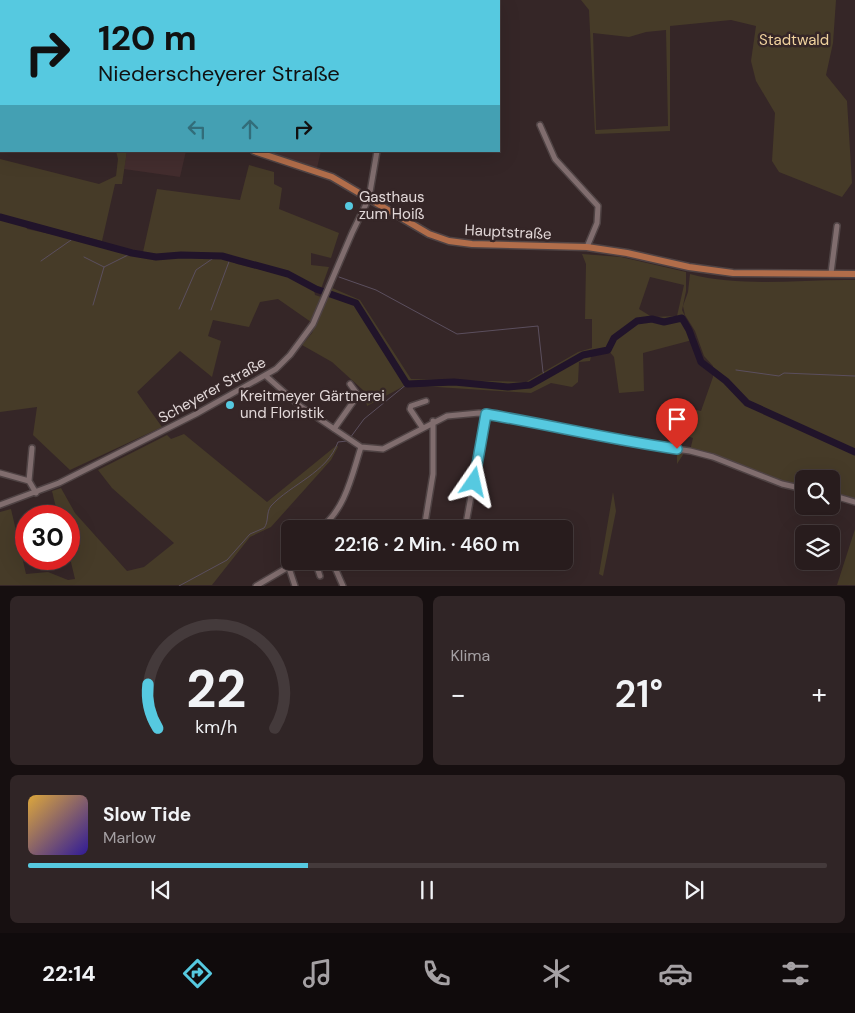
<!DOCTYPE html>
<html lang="de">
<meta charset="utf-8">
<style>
body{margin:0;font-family:"DM Sans",sans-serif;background:#302526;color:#f1f3f6;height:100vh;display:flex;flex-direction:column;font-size:19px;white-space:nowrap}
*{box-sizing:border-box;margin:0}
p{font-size:16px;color:#a5a1a4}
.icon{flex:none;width:28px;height:28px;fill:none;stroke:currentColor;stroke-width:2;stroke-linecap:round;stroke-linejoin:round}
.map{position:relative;height:586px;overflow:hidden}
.sheet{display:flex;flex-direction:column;gap:10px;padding:10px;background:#160f10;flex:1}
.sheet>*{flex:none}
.guide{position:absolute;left:0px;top:0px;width:500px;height:152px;box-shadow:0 5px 20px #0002,0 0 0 1px #443a3b;background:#56c9e0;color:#111;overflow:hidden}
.buttons{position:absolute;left:795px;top:470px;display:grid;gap:10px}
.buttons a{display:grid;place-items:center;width:45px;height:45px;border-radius:8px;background:#281c1d;box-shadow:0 5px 20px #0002,0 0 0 1px #443a3b;font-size:25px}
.speed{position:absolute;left:15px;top:505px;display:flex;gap:10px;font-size:25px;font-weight:700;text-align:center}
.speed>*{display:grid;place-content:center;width:65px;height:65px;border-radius:50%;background:#281c1d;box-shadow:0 5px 20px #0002,0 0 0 1px #443a3b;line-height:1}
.speed .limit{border:8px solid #d22;background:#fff;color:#111}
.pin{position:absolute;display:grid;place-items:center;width:42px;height:42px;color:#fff;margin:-51px -21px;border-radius:50% 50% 50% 0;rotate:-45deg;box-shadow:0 0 5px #0007}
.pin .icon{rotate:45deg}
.me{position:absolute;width:55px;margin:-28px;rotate:11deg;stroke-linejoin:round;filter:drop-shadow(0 0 4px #0008)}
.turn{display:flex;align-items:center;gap:18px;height:105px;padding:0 15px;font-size:22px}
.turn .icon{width:65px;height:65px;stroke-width:2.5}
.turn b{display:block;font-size:35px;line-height:42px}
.lanes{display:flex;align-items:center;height:48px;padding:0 15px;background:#0003;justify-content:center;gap:25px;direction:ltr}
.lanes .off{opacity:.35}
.big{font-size:38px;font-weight:600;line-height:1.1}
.sheet .card{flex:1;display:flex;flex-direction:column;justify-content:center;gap:8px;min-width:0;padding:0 18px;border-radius:8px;background:#302526}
.sheet .dial{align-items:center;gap:0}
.dial svg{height:130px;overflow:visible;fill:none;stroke:#443a3b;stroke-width:7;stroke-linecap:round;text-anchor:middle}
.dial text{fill:#f1f3f6;stroke:none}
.song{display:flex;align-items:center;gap:15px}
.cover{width:60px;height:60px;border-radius:8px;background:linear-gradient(135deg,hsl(40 70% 55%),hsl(250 70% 35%))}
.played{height:5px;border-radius:2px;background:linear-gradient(90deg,#56c9e0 35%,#443a3b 35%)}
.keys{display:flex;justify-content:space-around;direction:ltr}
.heat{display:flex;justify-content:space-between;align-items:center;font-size:28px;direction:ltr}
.sheet .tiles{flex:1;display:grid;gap:10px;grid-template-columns:1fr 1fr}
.card:last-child{grid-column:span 2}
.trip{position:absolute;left:281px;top:520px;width:292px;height:50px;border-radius:8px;background:#281c1d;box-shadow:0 5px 20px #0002,0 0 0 1px #443a3b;font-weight:600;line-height:50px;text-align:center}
.tabs{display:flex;height:80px;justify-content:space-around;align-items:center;background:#100b0c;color:#a5a1a4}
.tabs .icon{width:35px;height:35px}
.tabs .active{color:#56c9e0}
.tabs b{font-size:22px;color:#f1f3f6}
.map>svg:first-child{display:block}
.built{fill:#432d2e}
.green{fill:#463b28;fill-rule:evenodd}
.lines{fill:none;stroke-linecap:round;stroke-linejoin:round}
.stream{stroke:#5b4f5e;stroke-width:1}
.river{stroke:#21142a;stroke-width:7}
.minor-casing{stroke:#4f4344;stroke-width:8}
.major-casing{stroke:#4f4344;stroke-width:9}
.minor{stroke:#806d6e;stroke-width:5}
.major{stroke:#b16d4a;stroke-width:6}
.route-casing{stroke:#388392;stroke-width:12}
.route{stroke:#56c9e0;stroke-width:9}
.poi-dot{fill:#56c9e0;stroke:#352627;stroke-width:2}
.labels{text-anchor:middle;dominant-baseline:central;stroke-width:5;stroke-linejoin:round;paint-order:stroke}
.park-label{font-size:15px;fill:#f1d39f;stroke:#352627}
.poi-label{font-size:15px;fill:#e2d8d8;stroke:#352627;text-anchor:start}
.street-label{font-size:15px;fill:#e2d8d8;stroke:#352627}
</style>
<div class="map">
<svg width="855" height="586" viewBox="0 0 855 586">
<rect width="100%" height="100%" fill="#352627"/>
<path class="built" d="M127 151H186L180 177 124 169Z
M265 151H321L317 168Z"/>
<path class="green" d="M581 0H836L833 43 826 75 847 101 852 183 842 197 779 172 772 161 775 113 756 81 751 61 756 26 731 20 670 26V131L595 134 589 10ZM666 30 668 126 596 130 593 33 629 37 646 32Z
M116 151H127L122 184H115L102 241 25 221 27 229 156 257 181 255 222 256 237 264 287 276 314 290 315 295 321 297 311 322 278 299 260 302 249 327 213 320 208 336 221 341 212 377 180 351 137 392 162 427 70 470 33 435 37 407 0 412V159L99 184 116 176 118 159Z
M249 165 274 172V184L282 188 279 209 339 233 331 258 311 253V265L329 267 321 289C288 274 253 257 216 255 191 253 166 257 143 252L157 189 240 200Z
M582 254 621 257 686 272V291L682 310 696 339 643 353 644 391 619 393 614 357 608 350 592 352 590 361 579 362 578 382 572 387 551 383 531 393 406 385 367 406 364 391 332 362 302 345 312 333 330 287 360 300 411 379 526 382 578 352 592 348V319H585L586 264ZM650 277 684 285 677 316 652 317 639 309Z
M690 274C743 288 801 279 855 280V504L831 495V479H804V489C763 479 726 461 686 450L677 464V449L690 451 693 438 665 428 659 420 666 404 701 411 713 377V366L704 356 695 331 685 315 683 306 688 292Z
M184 434 267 502 337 445 338 447 331 460 271 527 250 537 212 585H0V512L11 509 26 574 48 572 68 580 75 579 69 554V516H58L52 491 61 488 75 513 127 571 144 567 174 543 112 488 98 470 167 435 171 439Z
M613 492 616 511 603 576 599 574Z
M855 529V585H837Z"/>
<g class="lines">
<path class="stream" d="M84 257 104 267
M41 261 74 238
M339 277 376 290 457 334 538 326 543 372 546 377
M93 305 104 267 132 253
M179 309 196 270 215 257
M211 310 230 259
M736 370 779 376 784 373 855 376
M350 438 364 419 407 384
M179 586 227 560 250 534 264 528C269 522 266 512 271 506 291 484 327 473 338 442L347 441"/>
<path class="river" d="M0 217 132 253 156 257 181 255 222 256 288 274 316 289 356 303 407 384 454 382 508 387 530 385 583 355 608 350 614 338 637 321 652 319 664 322 682 318 689 330 701 362 726 381 747 403 855 452"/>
<g class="minor-casing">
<path id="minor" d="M474 1 475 0
M540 125 555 159 598 206 597 223 587 247
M831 273 837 226
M266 376 300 406 361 447 383 449 447 416 479 413 548 425 623 442 690 451 713 457 782 484 804 489
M422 427 410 409 411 406 426 401
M334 429 358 395 350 384
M32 448 29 481 36 493
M0 473 29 481
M831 495 855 502
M0 505 59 483 196 414 276 369 290 355 313 324 352 233 369 198 377 151
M319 529C345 511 352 475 361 447
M424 529 433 474V421
M465 529 486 414
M315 561 320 576
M332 561 343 586
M437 561 455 566 456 561
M256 586 290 566
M295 586 289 568 296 561"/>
</g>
<g class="major-casing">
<path id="major" d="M0 100 1 101
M254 151 332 177 429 234 449 241 472 244 587 247 627 253 689 267 733 273 855 274"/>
</g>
<use href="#minor" class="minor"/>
<use href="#major" class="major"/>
</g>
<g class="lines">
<g class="route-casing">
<path id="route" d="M474 482 486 414C550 425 613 440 677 449"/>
</g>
<use href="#route" class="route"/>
</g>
<g class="poi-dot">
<circle cx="349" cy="206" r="5"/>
<circle cx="230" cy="405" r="5"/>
</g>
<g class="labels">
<g class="park-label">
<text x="794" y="40">Stadtwald</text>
</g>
<g class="poi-label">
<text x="359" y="197">Gasthaus<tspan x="359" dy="17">zum Hoiß</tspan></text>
<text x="240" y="396">Kreitmeyer Gärtnerei<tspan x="240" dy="17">und Floristik</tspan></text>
</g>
<g class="street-label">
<text transform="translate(508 232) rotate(3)">Hauptstraße</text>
<text transform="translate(212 390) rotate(-29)">Scheyerer Straße</text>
</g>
</g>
</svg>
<div class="buttons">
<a><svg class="icon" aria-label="search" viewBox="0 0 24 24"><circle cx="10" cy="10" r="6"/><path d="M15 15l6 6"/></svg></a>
<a><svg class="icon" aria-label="layers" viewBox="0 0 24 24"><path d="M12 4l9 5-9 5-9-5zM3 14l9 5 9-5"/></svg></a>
</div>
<div class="speed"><div class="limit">30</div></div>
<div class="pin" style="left:677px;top:449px;background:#d93025"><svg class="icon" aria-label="arrive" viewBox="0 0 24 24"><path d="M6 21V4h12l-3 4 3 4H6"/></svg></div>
<svg class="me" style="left:474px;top:482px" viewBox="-20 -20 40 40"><path d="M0-17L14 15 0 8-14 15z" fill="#56c9e0" stroke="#fff" stroke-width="4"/></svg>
<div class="trip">22:16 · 2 Min. · 460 m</div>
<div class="guide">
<div class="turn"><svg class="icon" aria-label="right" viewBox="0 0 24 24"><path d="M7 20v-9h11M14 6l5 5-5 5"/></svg><div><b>120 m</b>Niederscheyerer Straße</div></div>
<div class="lanes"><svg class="icon off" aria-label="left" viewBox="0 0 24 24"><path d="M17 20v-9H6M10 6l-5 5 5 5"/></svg><svg class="icon off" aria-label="ahead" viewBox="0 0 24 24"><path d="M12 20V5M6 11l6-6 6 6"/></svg><svg class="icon" aria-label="right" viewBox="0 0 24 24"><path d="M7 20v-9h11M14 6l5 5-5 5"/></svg></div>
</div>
</div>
<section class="sheet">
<div class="tiles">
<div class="card dial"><svg viewBox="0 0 100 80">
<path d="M14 69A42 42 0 1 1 86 69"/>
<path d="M14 69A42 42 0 0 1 8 42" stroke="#56c9e0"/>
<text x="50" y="56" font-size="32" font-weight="700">22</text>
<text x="50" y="72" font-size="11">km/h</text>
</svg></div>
<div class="card"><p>Klima</p>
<div class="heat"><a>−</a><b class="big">21°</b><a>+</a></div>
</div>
<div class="card">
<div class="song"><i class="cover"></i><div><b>Slow Tide</b><p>Marlow</p></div></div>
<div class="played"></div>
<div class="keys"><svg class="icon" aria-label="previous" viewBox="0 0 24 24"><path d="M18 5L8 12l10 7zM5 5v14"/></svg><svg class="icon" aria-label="pause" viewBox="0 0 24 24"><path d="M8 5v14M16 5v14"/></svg><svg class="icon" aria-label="next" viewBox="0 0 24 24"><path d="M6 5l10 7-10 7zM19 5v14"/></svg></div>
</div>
</div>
</section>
<nav class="tabs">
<b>22:14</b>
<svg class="icon active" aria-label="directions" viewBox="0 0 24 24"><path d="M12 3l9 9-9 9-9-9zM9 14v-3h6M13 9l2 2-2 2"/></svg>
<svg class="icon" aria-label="music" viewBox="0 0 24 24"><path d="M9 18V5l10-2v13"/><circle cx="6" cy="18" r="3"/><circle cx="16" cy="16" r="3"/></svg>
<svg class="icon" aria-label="phone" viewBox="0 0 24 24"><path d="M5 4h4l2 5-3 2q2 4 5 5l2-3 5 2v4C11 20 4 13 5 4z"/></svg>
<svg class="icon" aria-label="climate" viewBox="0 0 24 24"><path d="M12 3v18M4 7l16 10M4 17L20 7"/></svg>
<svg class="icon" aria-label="car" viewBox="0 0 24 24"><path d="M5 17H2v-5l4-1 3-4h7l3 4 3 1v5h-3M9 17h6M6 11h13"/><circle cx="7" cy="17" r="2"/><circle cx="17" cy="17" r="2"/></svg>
<svg class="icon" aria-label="filters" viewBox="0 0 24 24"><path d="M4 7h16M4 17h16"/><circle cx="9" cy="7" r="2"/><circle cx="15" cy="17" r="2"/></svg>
</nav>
